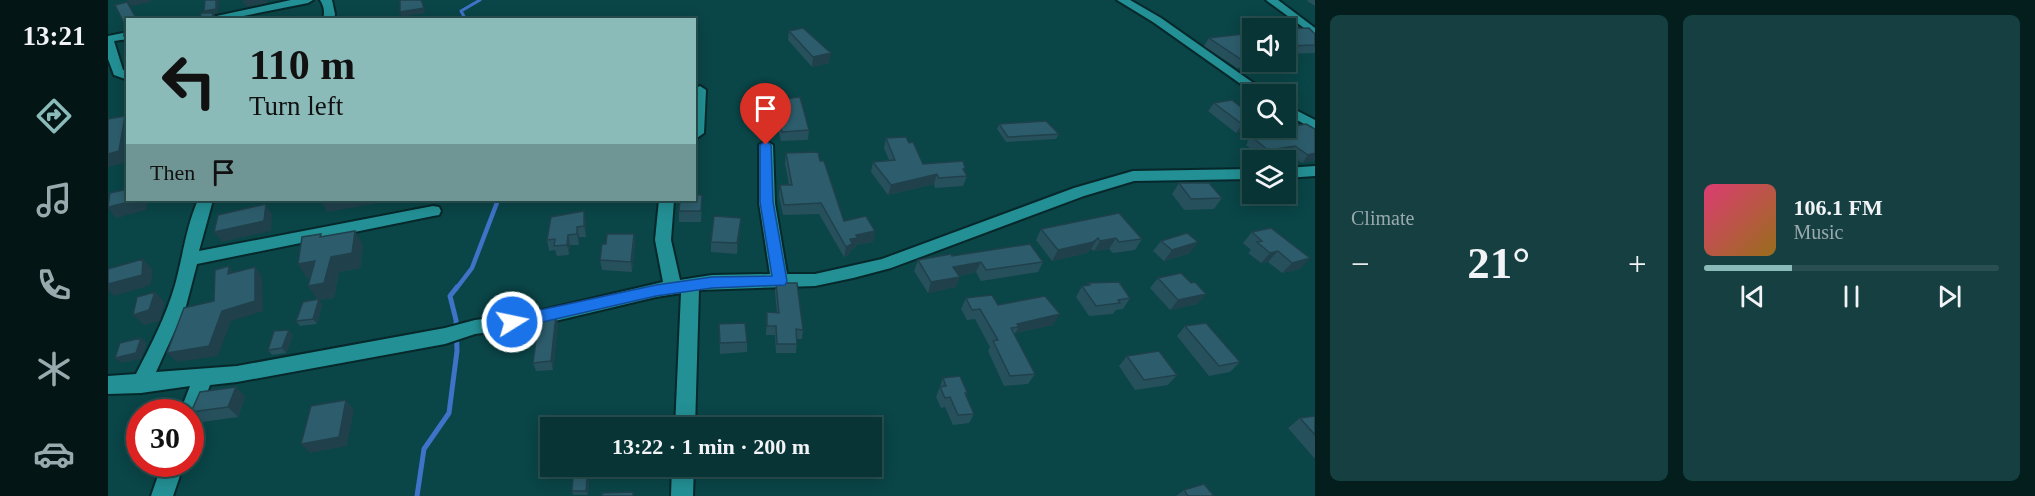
<!DOCTYPE html>
<meta charset="utf-8">
<style>
body{margin:0;font-family:Georgia,serif;background:#163f41;color:#f1f3f6;height:100vh;display:flex;flex-direction:column;font-size:22px;white-space:nowrap}
*{box-sizing:border-box;margin:0}
p{font-size:20px;color:#98aaad}
.icon{flex:none;width:33px;height:33px;fill:none;stroke:currentColor;stroke-width:2;stroke-linecap:round;stroke-linejoin:round}
.map{position:relative;flex:1;overflow:hidden}
.sheet{display:flex;flex-direction:column;gap:15px;padding:15px;background:#041d1d;width:720px}
.sheet>*{flex:none}
.banner{position:absolute;left:18px;top:18px;width:570px;height:183px;border-radius:0px;box-shadow:0 3px 15px #0003,0 0 0 2px #294f50;background:#8bbbb9;color:#111;overflow:hidden}
.fabs{position:absolute;left:1134px;top:18px;display:grid;gap:12px}
.fabs a{display:grid;place-items:center;width:54px;height:54px;border-radius:0px;background:#083435;box-shadow:0 3px 15px #0003,0 0 0 2px #294f50;font-size:30px}
.speed{position:absolute;left:18px;top:399px;display:flex;gap:12px;font-size:30px;font-weight:700;text-align:center}
.speed>*{display:grid;place-content:center;width:78px;height:78px;border-radius:50%;background:#083435;box-shadow:0 3px 15px #0003,0 0 0 2px #294f50;line-height:1}
.speed .limit{border:9px solid #d22;background:#fff;color:#111}
.pin{position:absolute;display:grid;place-items:center;width:51px;height:51px;color:#fff;margin:-62px -26px;border-radius:50% 50% 50% 0;rotate:-45deg;box-shadow:0 0 6px #0007}
.pin .icon{rotate:45deg}
.me{position:absolute;width:66px;margin:-33px;rotate:80deg;stroke-linejoin:round;filter:drop-shadow(0 0 4px #0008)}
.turn{display:flex;align-items:center;gap:21px;height:126px;padding:0 24px;font-size:27px}
.turn .icon{width:78px;height:78px;stroke-width:2.5}
.turn b{display:block;font-size:42px;line-height:51px}
.then{display:flex;align-items:center;height:57px;padding:0 24px;background:#0003;gap:12px;font-size:22px}
.big{font-size:45px;font-weight:600;line-height:1.1}
.sheet .widget{flex:1;display:flex;flex-direction:column;justify-content:center;gap:9px;min-width:0;padding:0 21px;border-radius:9px;background:#163f41}
.song{display:flex;align-items:center;gap:18px}
.cover{width:72px;height:72px;border-radius:9px;background:linear-gradient(135deg,hsl(340 70% 55%),hsl(40 70% 35%))}
.played{height:6px;border-radius:3px;background:linear-gradient(90deg,#8bbbb9 30%,#294f50 30%)}
.keys{display:flex;justify-content:space-around;direction:ltr}
.heat{display:flex;justify-content:space-between;align-items:center;font-size:33px;direction:ltr}
.sheet .tiles{flex:1;display:grid;gap:15px;grid-template-columns:repeat(2,1fr)}
.trip{position:absolute;left:432px;top:417px;width:342px;height:60px;border-radius:0px;background:#083435;box-shadow:0 3px 15px #0003,0 0 0 2px #294f50;font-weight:600;line-height:60px;text-align:center}
main{display:flex;flex:1;min-height:0}
.menu{display:flex;flex-direction:column;width:108px;justify-content:space-around;align-items:center;background:#031515;color:#98aaad}
.menu .icon{width:42px;height:42px}
.menu .active{color:#8bbbb9}
.menu b{font-size:27px;color:#f1f3f6}
.map>svg:first-child{display:block}
.lines{fill:none;stroke-linecap:round;stroke-linejoin:round}
.stream-far2{stroke:#3e73c8;stroke-width:3}
.stream-far1{stroke:#3e73c8;stroke-width:4.5}
.stream{stroke:#3e73c8;stroke-width:5}
.minor-casing{stroke:#07282a;stroke-width:4}
.minor{fill:#239095;fill-rule:evenodd}
.wall{fill:#27505d}
.shaded-wall{fill:#20414c}
.building{fill:#2d5d6c;stroke:#20414c;stroke-width:1.5}
.route{fill:#1a73e8;stroke:#114b97;stroke-width:1.5}
</style>
<main>
<nav class="menu">
<b>13:21</b>
<svg class="icon active" aria-label="directions" viewBox="0 0 24 24"><path d="M12 3l9 9-9 9-9-9zM9 14v-3h6M13 9l2 2-2 2"/></svg>
<svg class="icon" aria-label="music" viewBox="0 0 24 24"><path d="M9 18V5l10-2v13"/><circle cx="6" cy="18" r="3"/><circle cx="16" cy="16" r="3"/></svg>
<svg class="icon" aria-label="phone" viewBox="0 0 24 24"><path d="M5 4h4l2 5-3 2q2 4 5 5l2-3 5 2v4C11 20 4 13 5 4z"/></svg>
<svg class="icon" aria-label="climate" viewBox="0 0 24 24"><path d="M12 3v18M4 7l16 10M4 17L20 7"/></svg>
<svg class="icon" aria-label="car" viewBox="0 0 24 24"><path d="M5 17H2v-5l4-1 3-4h7l3 4 3 1v5h-3M9 17h6M6 11h13"/><circle cx="7" cy="17" r="2"/><circle cx="17" cy="17" r="2"/></svg>
</nav>
<div class="map">
<svg width="1207" height="496" viewBox="0 0 1207 496">
<rect width="100%" height="100%" fill="#0a4547"/>
<g class="lines">
<path class="stream-far2" d="M358 20 353 11 372 0"/>
<path class="stream-far1" d="M348 289 364 268 390 200"/>
<path class="stream" d="M309 496 316 449 341 413 349 351 348 320 342 296 349 287"/>
<g class="minor-casing">
<path id="minor" d="M183 0H205L200 3 115 20H90Z
M212 0H224L227 14 226 20H215C217 12 216 6 212 0Z
M1009 0H1022L1053 18 1161 94H1147L1045 22Z
M1158 0H1170L1207 28V36Z
M20 32V39L6 41 15 70 20 71V80L6 75 0 59V36Z
M592 86 598 90 596 133 586 140V89Z
M1178 105 1207 120V130L1178 114Z
M658 141 665 145 667 203 679 274H707L774 259 966 188 1025 171 1144 169V179L1026 181 976 196 783 268 745 278 707 286 591 290 587 428H567L573 293 548 297 422 327 367 334 337 344 129 382 102 385 89 420 82 423V412H72L82 386 33 393 0 394V376L28 374C43 345 58 316 67 285 75 256 78 227 90 200H105L91 251 325 206 331 207 333 211 331 215 325 216 89 264 78 306 48 372 129 366 337 328 367 320 422 313 555 282 547 240 551 200H566L563 240 572 280 604 275 662 274 651 203V145Z
M1207 166V176L1178 178V168Z
M54 464H76L65 496H43Z
M564 466H586L585 496H563Z"/>
</g>
<use href="#minor" class="minor"/>
</g>
<path class="wall" d="M1200 0H1207V6L1199 1Z
M1178 29 1207 34V53L1178 54Z
M681 31 721 63 704 67 680 40Z
M1144 33V62H1175L1173 63 1129 68 1096 46 1101 38Z
M666 100 701 130 700 140 673 141 665 109Z
M1106 103 1142 127 1128 133 1100 111Z
M891 124 951 134 948 139 898 142 889 129Z
M1207 129V160L1194 163 1181 154 1155 158 1138 145 1140 142H1139L1144 134Z
M778 138 801 143 815 164 856 171 859 176 855 186 827 188 826 184 780 195 763 172 765 162 781 160 776 148Z
M678 153 736 221 767 231 765 242 748 245 747 248 743 249 741 255 736 257 711 214 675 215 671 196 672 185H681L677 163Z
M1071 183 1114 198 1106 209 1076 210 1064 194Z
M594 195 593 222H571V211Z
M482 200H509L508 202 482 201Z
M633 218 632 229 629 254 603 252V242Z
M478 221V237H471V245H462L461 255 449 256 447 250 441 251 439 240Z
M1163 228 1192 269 1174 273 1160 262 1153 263 1140 253 1143 250 1135 243 1144 232Z
M933 229 1034 239 1027 250 1005 253 1001 249 986 251 983 249 979 253 944 261 928 240Z
M213 234 214 237 255 245 252 268 231 272 226 298 211 300 214 305 209 324 192 326 188 321 209 300 202 278H199Z
M526 234 527 244 524 272 494 270 492 260 498 244Z
M1053 241 1082 253 1056 261 1045 251Z
M844 256 935 262 930 272 873 281 868 272 851 276 848 287 820 293 806 271 810 260Z
M1050 278 1083 283 1098 294 1089 304 1062 310 1042 288Z
M668 283 695 330 694 339H689L688 353H668L667 335H658L659 312 669 313 667 292Z
M980 283 1022 298 1015 309 1008 310 1005 314 981 316 968 297 974 286H979Z
M858 298 890 305 945 325 907 333V335L927 374 920 384 896 386 880 351 882 347 867 319 859 320 853 309Z
M450 324 445 370 428 371 425 363Z
M611 324 639 342V352L612 354Z
M1077 326 1132 362 1122 372 1101 376 1069 336Z
M185 335 178 353 164 355 160 350Z
M1019 356 1069 375 1060 385 1027 390 1011 366Z
M835 378 859 392 858 395 866 414 861 423 845 425 837 407 833 408 828 397Z
M128 387 137 397 130 417 94 422 83 412Z
M1207 416V459L1180 428 1192 418Z
M479 477 481 481 480 495H465L464 491Z
M1076 490 1106 496H1068Z"/>
<path class="shaded-wall" d="M19 0H43V2L23 6Z
M108 0H111L110 13 106 14 109 20H104L99 16 96 11Z
M134 0H159V3L138 7Z
M316 8 317 13 293 17 292 12Z
M723 53 721 63 704 67 705 57Z
M17 116 20 119V162L0 167V154Z
M1144 120V123L1142 127 1128 133 1134 124Z
M1187 146 1181 154 1155 158 1160 150Z
M1207 153V160L1194 163 1200 155Z
M829 174 826 184 780 195 783 185Z
M29 200H40L38 210 8 218 0 208V207Z
M222 200H271L270 203 219 212 213 201Z
M158 204 164 215 163 231 114 242 106 232Z
M476 211 478 221V237L476 226Z
M633 218 632 229 629 254V243Z
M469 227 471 237V245L469 234Z
M247 231 255 245 252 268 231 272 226 298 211 300 214 305 209 324 205 319 210 300 200 286 223 257Z
M767 231 765 242 748 245 747 248 743 249 741 255 736 257 738 247 742 239 748 235Z
M526 234 527 244 524 272 523 262Z
M460 235 462 245 461 255 459 245Z
M990 238 983 249 979 253 944 261 950 250Z
M1008 238 1001 249 986 251 992 241Z
M1090 242 1082 253 1056 261 1064 250Z
M1170 251 1160 262 1153 263 1162 253Z
M1202 258 1192 269 1174 273 1184 263Z
M35 259 45 270 43 285 6 296 0 290V284Z
M207 261 216 275 199 278 190 264Z
M873 262 868 272 841 278 845 267Z
M121 266 128 276 120 274Z
M147 267 154 276 155 311 123 321 110 356 69 362 59 353 114 311Z
M852 277 848 287 820 293 823 282Z
M47 292 57 302 52 321 36 325 25 315Z
M1098 294 1089 304 1062 310 1070 300Z
M952 314 945 325 907 333 911 327 909 324Z
M448 315 450 324 445 370 443 361Z
M181 330 185 335 178 353 174 348Z
M33 338 39 343 33 359 13 363 7 358Z
M128 387 137 397 130 417 120 407Z
M238 400 246 410 239 446 202 453 193 444Z
M479 477 481 481 480 495 478 491Z"/>
<path class="building" d="M97 0H108V9L96 11Z
M292 0H313L316 8 292 12Z
M19 2 29 20H20V35L16 36V23L7 5Z
M93 13H105L104 20H92Z
M695 28 723 53 705 57 681 31Z
M1201 28 1207 34V45L1178 46V29Z
M1144 33V59L1134 60 1101 38Z
M692 97 701 130 674 132 666 100Z
M1124 100 1144 116V120L1134 124 1106 103Z
M17 116 11 151 0 154V119Z
M938 121 951 134 900 137 891 124Z
M1198 124 1207 129V153L1200 155 1187 146 1160 150 1144 137 1148 136 1144 134Z
M798 137 801 143 805 142 815 164 855 161 857 168 855 169 859 176 831 178 829 174 783 185 765 162 787 160 778 138Z
M710 152 712 161H716L736 221 758 216 767 231 748 235 750 238 742 239 744 244 738 247 713 203 676 205 672 185H684L678 153Z
M1071 183H1101L1114 198 1083 199Z
M20 189V200H29L0 207 2 193Z
M586 195H594L593 211H571L572 200H586Z
M158 204 156 221 106 232 110 215Z
M476 211V226L469 227V234L460 235 459 245 446 246 447 239 439 240 443 217Z
M1011 213 1034 239 1011 242 1008 238 992 241 990 238 985 242 950 250 933 229Z
M606 216 633 218 629 243 603 242Z
M1163 228 1202 258 1184 263 1170 251 1162 253 1149 242 1154 241 1144 232Z
M247 231 244 253 223 257 216 283 200 286 207 261 190 264 194 237 213 234 212 237Z
M1079 233 1090 242 1064 250 1053 241Z
M499 234H526L523 262 492 260 494 244H498Z
M922 244 935 262 878 270 873 262 845 267 852 277 823 282 810 260 843 254 844 256Z
M35 259 34 275 0 284V269Z
M121 266 120 274 147 267V301L114 311 101 346 59 353 76 308 106 301 107 270Z
M1073 273 1083 283 1087 282 1098 294 1070 300 1050 278Z
M1011 282 1022 298 1010 300 1012 303 988 306 974 286 982 285 980 283Z
M668 283H689L695 330 688 329 689 344H669L668 326H659V312L671 313Z
M47 292 41 310 25 315 29 297Z
M884 295 890 305 937 296 952 314 909 324 911 327 903 328 927 374 902 376 885 341 890 340 872 309 864 310 858 298Z
M211 299 205 319 188 321 195 302Z
M448 315 443 361 425 363 431 318Z
M637 323 639 342 612 343 611 324Z
M1098 323 1132 362 1111 366 1077 326Z
M181 330 174 348 160 350 166 331Z
M33 338 28 353 7 358 12 343Z
M1051 351 1069 375 1036 380 1019 356Z
M852 376 859 392 857 393 866 414 850 415 842 397 837 398 832 387 838 386 835 378Z
M128 387 120 407 83 412 92 392Z
M238 400 231 437 193 444 203 406Z
M1207 416V435L1192 418Z
M548 418V428H524V419Z
M465 477H479L478 491H464Z
M1096 484 1106 496H1080L1076 490Z
M525 492V496H494V493Z"/>
<path class="route" d="M658 141 663 145 665 202 679 281 677 285 604 288 548 296 404 329 399 327 396 322 399 318 404 316 548 285 604 277 664 276 652 202V145Z"/>
</svg>
<div class="fabs">
<a><svg class="icon" aria-label="sound" viewBox="0 0 24 24"><path d="M4 9h4l5-4v14l-5-4H4zM17 9q2 3 0 6"/></svg></a>
<a><svg class="icon" aria-label="search" viewBox="0 0 24 24"><circle cx="10" cy="10" r="6"/><path d="M15 15l6 6"/></svg></a>
<a><svg class="icon" aria-label="layers" viewBox="0 0 24 24"><path d="M12 4l9 5-9 5-9-5zM3 14l9 5 9-5"/></svg></a>
</div>
<div class="speed"><div class="limit">30</div></div>
<div class="pin" style="left:658px;top:145px;background:#d93025"><svg class="icon" aria-label="arrive" viewBox="0 0 24 24"><path d="M6 21V4h12l-3 4 3 4H6"/></svg></div>
<svg class="me" style="left:404px;top:322px" viewBox="-20 -20 40 40"><circle r="17" fill="#1a73e8" stroke="#fff" stroke-width="3"/><path d="M0-11L8 9 0 5-8 9z" fill="#fff"/></svg>
<div class="trip">13:22 · 1 min · 200 m</div>
<div class="banner">
<div class="turn"><svg class="icon" aria-label="left" viewBox="0 0 24 24"><path d="M17 20v-9H6M10 6l-5 5 5 5"/></svg><div><b>110 m</b>Turn left</div></div>
<div class="then">Then<svg class="icon" aria-label="arrive" viewBox="0 0 24 24"><path d="M6 21V4h12l-3 4 3 4H6"/></svg></div>
</div>
</div>
<section class="sheet">
<div class="tiles">
<div class="widget"><p>Climate</p>
<div class="heat"><a>−</a><b class="big">21°</b><a>+</a></div>
</div>
<div class="widget">
<div class="song"><i class="cover"></i><div><b>106.1 FM</b><p>Music</p></div></div>
<div class="played"></div>
<div class="keys"><svg class="icon" aria-label="previous" viewBox="0 0 24 24"><path d="M18 5L8 12l10 7zM5 5v14"/></svg><svg class="icon" aria-label="pause" viewBox="0 0 24 24"><path d="M8 5v14M16 5v14"/></svg><svg class="icon" aria-label="next" viewBox="0 0 24 24"><path d="M6 5l10 7-10 7zM19 5v14"/></svg></div>
</div>
</div>
</section>
</main>
